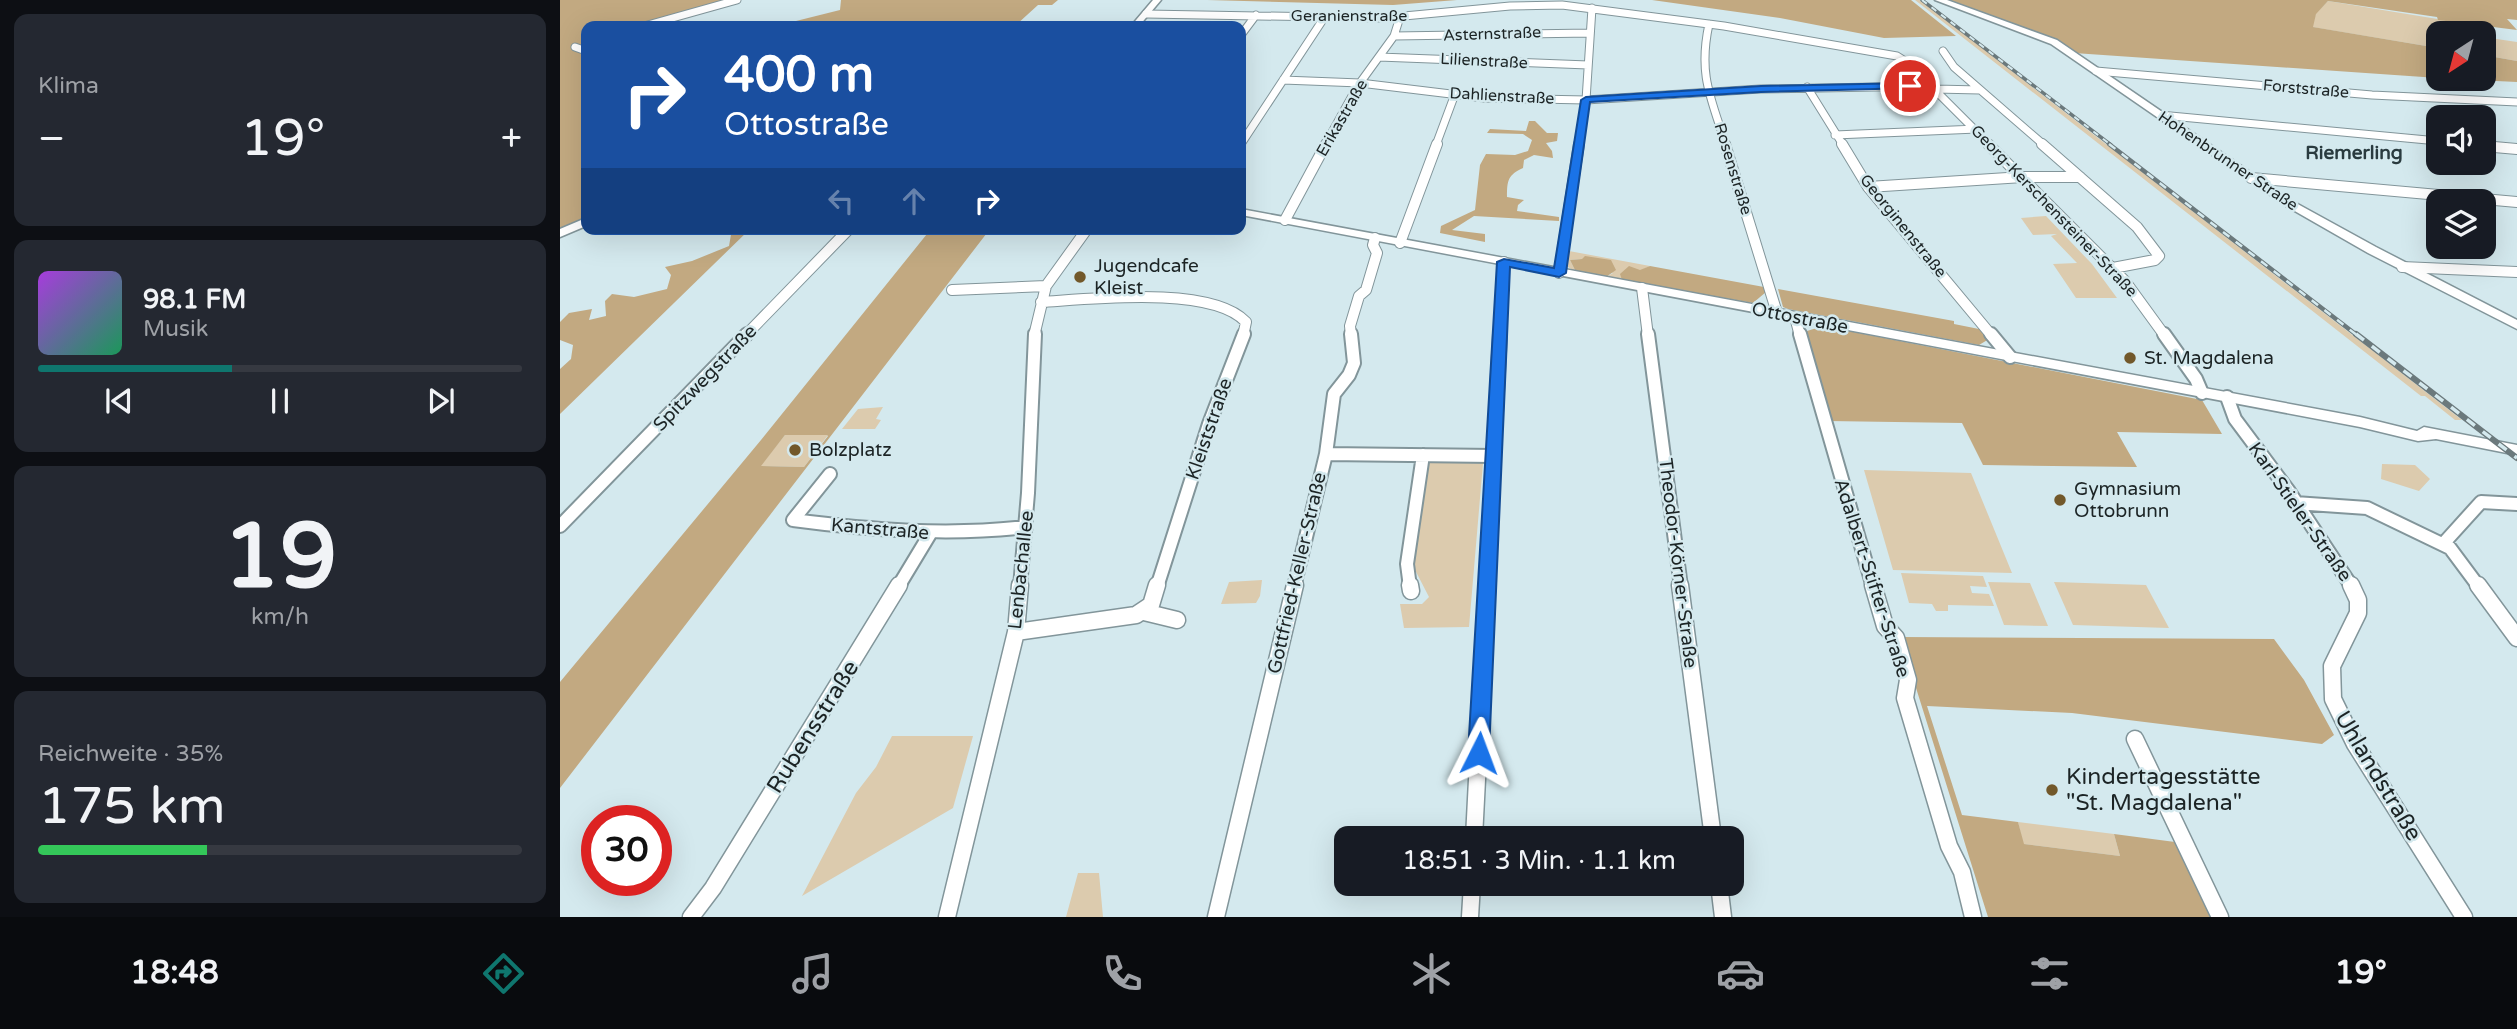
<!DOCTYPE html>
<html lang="de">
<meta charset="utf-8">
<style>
body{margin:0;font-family:"Varela Round",sans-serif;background:#242831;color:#f1f3f6;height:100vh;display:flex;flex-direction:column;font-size:26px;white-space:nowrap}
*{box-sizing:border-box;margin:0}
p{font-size:23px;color:#9ea1a6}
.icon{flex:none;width:38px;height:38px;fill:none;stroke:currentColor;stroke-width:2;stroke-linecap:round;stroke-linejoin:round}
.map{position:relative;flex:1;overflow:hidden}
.details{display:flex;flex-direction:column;gap:14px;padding:14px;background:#0d0f14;width:560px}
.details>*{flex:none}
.top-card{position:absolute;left:21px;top:21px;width:665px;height:214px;border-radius:14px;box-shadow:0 7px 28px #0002;background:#1a4fa0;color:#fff;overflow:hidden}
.needle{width:46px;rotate:216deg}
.fabs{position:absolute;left:1866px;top:21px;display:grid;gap:14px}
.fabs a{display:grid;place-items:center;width:70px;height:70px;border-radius:14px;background:#171b24;box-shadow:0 7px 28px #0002;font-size:35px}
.speed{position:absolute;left:21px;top:805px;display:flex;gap:14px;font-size:35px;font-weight:700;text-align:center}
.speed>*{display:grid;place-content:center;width:91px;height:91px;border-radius:50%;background:#171b24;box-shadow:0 7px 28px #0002;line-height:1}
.speed .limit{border:10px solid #d22;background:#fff;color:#111}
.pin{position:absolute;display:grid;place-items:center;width:60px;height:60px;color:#fff;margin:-30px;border:4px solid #fff;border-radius:50%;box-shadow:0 2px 7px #0007}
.me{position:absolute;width:77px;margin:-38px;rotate:3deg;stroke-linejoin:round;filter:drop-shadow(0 0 5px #0008)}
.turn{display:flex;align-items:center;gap:24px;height:147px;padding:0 28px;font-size:32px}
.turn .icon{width:91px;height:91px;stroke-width:2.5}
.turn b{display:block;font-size:49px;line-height:60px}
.lanes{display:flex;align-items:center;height:66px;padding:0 28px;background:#0003;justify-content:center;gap:35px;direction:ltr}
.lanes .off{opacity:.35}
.big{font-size:52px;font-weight:600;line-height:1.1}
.details .widget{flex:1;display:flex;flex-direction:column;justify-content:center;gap:10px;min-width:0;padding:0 24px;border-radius:14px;background:#242831}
.details .dial{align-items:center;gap:0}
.dial b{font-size:91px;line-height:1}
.song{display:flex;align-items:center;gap:21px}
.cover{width:84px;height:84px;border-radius:10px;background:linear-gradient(135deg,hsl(280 70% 55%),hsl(150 70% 35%))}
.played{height:7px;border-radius:4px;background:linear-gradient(90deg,#0f766e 40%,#363941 40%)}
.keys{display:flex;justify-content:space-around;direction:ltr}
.heat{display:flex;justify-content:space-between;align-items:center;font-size:38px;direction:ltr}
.charge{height:10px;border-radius:5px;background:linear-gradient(90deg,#34c759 35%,#363941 0)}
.trip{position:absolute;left:774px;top:826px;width:410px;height:70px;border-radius:14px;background:#171b24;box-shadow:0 7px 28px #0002;font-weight:600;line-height:70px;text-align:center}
.tab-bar{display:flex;height:112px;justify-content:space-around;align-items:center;background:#090b0e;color:#9ea1a6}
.tab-bar .icon{width:49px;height:49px}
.tab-bar .on{color:#0f766e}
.tab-bar b{font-size:32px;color:#f1f3f6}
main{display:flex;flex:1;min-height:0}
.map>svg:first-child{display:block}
.green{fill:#dccbae}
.forest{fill:#c2a981;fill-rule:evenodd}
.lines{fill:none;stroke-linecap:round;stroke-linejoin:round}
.minor-far3-casing{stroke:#82959a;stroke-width:9}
.minor-far2-casing{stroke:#82959a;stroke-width:12}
.minor-far1-casing{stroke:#82959a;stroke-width:16}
.minor-casing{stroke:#82959a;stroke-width:19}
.tertiary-casing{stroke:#82959a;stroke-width:3}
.minor-far3{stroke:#fff;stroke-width:7}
.minor-far2{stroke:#fff;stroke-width:10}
.minor-far1{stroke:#fff;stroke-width:12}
.minor{stroke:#fff;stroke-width:16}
.tertiary{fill:#fff;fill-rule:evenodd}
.rail-far2-casing{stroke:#6b797c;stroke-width:3.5}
.rail-far1-casing{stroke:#6b797c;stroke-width:4.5}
.rail-casing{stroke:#6b797c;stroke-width:6}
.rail-far2{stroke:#d4e9ee;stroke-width:2;stroke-dasharray:6;stroke-linecap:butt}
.rail-far1{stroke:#d4e9ee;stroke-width:2.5;stroke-dasharray:8;stroke-linecap:butt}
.rail{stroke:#d4e9ee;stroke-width:3.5;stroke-dasharray:10;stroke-linecap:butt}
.route{fill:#1a73e8;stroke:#114b97;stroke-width:2}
.poi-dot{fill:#72582a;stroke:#d4e9ee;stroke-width:2.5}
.labels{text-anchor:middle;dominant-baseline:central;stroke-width:5;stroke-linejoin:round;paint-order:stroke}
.far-street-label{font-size:16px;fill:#1c2425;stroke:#d4e9ee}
.far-quarter-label{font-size:19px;font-weight:bold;fill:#2a3b3f;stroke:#d4e9ee}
.poi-label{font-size:19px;fill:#1c2425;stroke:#d4e9ee;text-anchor:start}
.street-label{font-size:19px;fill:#1c2425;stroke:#d4e9ee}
.near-street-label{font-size:23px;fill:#1c2425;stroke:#d4e9ee}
.near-poi-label{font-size:23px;fill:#1c2425;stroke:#d4e9ee;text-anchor:start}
</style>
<main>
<section class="details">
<div class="widget"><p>Klima</p>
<div class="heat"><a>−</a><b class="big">19°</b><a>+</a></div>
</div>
<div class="widget">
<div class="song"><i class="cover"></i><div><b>98.1 FM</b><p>Musik</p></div></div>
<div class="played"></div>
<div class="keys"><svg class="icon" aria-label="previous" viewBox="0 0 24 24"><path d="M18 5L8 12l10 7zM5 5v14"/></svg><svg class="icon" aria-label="pause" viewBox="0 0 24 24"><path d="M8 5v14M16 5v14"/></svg><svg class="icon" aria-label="next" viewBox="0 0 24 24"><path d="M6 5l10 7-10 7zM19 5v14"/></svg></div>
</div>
<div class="widget dial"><b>19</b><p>km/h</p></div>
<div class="widget"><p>Reichweite · 35%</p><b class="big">175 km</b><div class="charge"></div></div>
</section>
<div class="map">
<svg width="1957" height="917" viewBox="0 0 1957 917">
<rect width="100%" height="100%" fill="#d4e9ee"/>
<path class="green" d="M1355 0H1360L1902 420H1895L1865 396H1861Z
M1768 1 1920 26 1930 38 1957 42V61L1923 55V33H1878V48L1752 27 1756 13Z
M1486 216 1532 264 1557 298H1516L1493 264 1517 263 1491 236 1497 234 1473 235 1461 218Z
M1009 251 1090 266 1062 280 1046 277 1053 273 1022 259 1010 260 1016 272 1005 265Z
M323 407 316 419 321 420 315 429H282L298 409Z
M225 435H268L244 467 200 466Z
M868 462 923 463 909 627 844 628 840 604H862L869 597 852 564Z
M1822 464 1855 465 1870 479 1859 491 1821 479Z
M1304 470 1411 473 1452 573 1333 570Z
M1341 573 1423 576 1427 587 1410 586 1412 593 1429 594 1434 606 1388 605V611H1376L1372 604 1349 603Z
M702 580 700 596 696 603 661 604 669 582Z
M1428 582 1470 583 1488 626 1444 625Z
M1494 582 1586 585 1609 628 1513 625Z
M332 736H413L393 808 242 896 296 793 316 767Z
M1458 822 1554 834 1560 856 1463 844Z
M518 873H539L543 917H506Z"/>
<path class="forest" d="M0 0H172L94 22 96 26H26V219L0 231Z
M281 0H498L492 5H478L455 26H216L280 10Z
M647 0H897L833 5Z
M1092 0H1351L1396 36 1324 38 1220 18Z
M1383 0H1957V20L1947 19 1957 30 1878 20 1877 17 1768 1 1756 14 1753 27 1878 48V78L1514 53 1473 31Z
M1923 55 1957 61V82L1895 79H1923Z
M969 121H975L987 133H998L997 141 986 143 992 151 993 158 974 155 964 160 963 168C948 175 947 180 947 197L964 200 958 205 957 211 999 217V221L914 216 892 230 925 234V242L880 233 881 226 915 210 920 165 926 154 955 155 968 151 972 140 963 134 927 133 930 129 966 131Z
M172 229H190L0 414V369L11 359 13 345 0 340V322L9 313 32 309 29 320 46 316 45 301 52 294 74 297 107 289 111 275 105 267 132 261 169 246Z
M371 229H430L0 788V682L201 440ZM225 435H267L268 436 244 467 201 466Z
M1025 256 1051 260 1056 270 1046 277 1016 272 1010 260 1022 259Z
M1069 266 1080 270 1090 266 1204 287 1206 292 1193 303 1062 280 1060 274Z
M1218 289 1394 321V324L1419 329 1429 339 1419 345 1228 309 1223 307Z
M1263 326 1642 400 1662 434 1557 432 1577 467 1423 465 1402 423 1268 421 1243 338 1247 331Z
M1340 637 1714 639 1744 680 1774 735 1762 744 1512 713 1367 706 1402 815 1458 822 1464 844 1560 856 1554 834 1615 842 1652 917H1428Z"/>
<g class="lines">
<g class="minor-far3-casing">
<path id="minor-far3" d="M586 14 823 18 950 6 1002 5 1164 26 1337 56 1348 63 1430 145
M1149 24C1138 75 1151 98 1166 145
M84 26 177 0
M681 35 696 15
M834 36 1030 33
M15 47 26 51
M1383 51 1394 67 1484 145
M819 57 1028 65
M1536 71 1812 95 1957 102
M723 80 800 83 924 98 1026 100 1200 89 1372 86
M1247 87 1283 145
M1375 89 1420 90
M1600 115 1878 141
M1275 135 1417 129
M681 144 764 18
M765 145 797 87 834 36 840 17
M876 145 895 94
M1019 145 1026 100 1032 8"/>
</g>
<g class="minor-far2-casing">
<path id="minor-far2" d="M1165 144 1217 313
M1282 144 1308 187 1432 336
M1428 144 1565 281 1605 336
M1482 144 1577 227 1599 256 1595 260 1553 268
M1923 146 1957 149
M1691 178 1957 202
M1308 187 1463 177H1520
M725 220 766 144
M840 243 877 144
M1842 267 1957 272
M999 273 1019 144
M1082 288 1088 336
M392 290 486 286
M481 302C530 299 652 285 686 322L683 336
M1235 317 1240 336
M185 336 289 229
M474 336 486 286 527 229
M791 336 790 326 799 296 806 290 817 253 813 245 815 238
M940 336 944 262"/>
</g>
<g class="minor-far1-casing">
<path id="minor-far1" d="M1088 334 1121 587
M1240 334 1313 587
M1431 334 1450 357
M1604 334 1636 379 1642 393
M1667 397 1675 419 1728 490 1792 587
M766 454 934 456
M1735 503 1807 508 1890 548 1919 587
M233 520C311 530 388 536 466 527
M233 520 270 474
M0 526 187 334
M1883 544 1921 502 1957 504
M338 587 370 534
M460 587 468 493 475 334
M597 587 649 424 684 334
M734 587 766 454 774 394 789 375 794 363 791 334
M850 587 847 564 863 455
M927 587 940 334"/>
</g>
<g class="minor-casing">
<path id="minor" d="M850 585 851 591
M1120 585 1153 838
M1313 585 1325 626 1336 638 1348 680 1345 698 1389 846 1402 872 1413 917
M1791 585 1798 600V613L1772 666 1773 699 1795 744 1904 917
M1918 585 1957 638
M584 612 617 620
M456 632 576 615 591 605 597 585
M1575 739 1660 917
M914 838 927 585
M1159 884 1163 917
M131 917 153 888 339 585
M387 917 456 632 460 585
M656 917 735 585
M910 917 912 884"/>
</g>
<g class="tertiary-casing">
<path id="tertiary" d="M593 0H601L579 26H571Z
M1375 0H1387L1497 40 1734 202 1816 247 1957 320V329L1808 253 1726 206 1491 44Z
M681 209 1800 417 1857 431 1864 427 1957 445V455L1876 439 1858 441 1800 427 681 215Z
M26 218V226L0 237V229Z"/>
</g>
<use href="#minor-far3" class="minor-far3"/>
<use href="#minor-far2" class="minor-far2"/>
<use href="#minor-far1" class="minor-far1"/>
<use href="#minor" class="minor"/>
<use href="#tertiary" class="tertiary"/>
<g class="rail-far2-casing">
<path id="rail-far2" d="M1362 0 1551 145"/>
</g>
<g class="rail-far1-casing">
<path id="rail-far1" d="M1549 144 1798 336"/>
</g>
<g class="rail-casing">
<path id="rail" d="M1796 334 1957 458"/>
</g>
<use href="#rail-far2" class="rail-far2"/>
<use href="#rail-far1" class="rail-far1"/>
<use href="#rail" class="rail"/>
</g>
<path class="route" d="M1350 83 1355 86 1354 88 1201 92 1030 102 1006 273 999 277 950 267 929 753 926 760 919 762 911 760 908 753 937 262 944 259 994 268 1021 100 1026 97 1201 86Z"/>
<g class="poi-dot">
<circle cx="520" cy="277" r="7"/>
<circle cx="1570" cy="358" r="7"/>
<circle cx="235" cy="450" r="7"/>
<circle cx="1500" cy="500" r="7"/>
<circle cx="1492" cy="790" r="7"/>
</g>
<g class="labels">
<g class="far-street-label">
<text x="789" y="16">Geranienstraße</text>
<text transform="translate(932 34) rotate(-2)">Asternstraße</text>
<text transform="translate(924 61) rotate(3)">Lilienstraße</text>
<text transform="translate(1746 89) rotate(5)">Forststraße</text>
<text transform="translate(942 96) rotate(3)">Dahlienstraße</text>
<text transform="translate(782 118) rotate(-60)">Erikastraße</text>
<text transform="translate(1668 161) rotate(34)">Hohenbrunner Straße</text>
<text transform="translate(1173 169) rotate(73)">Rosenstraße</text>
<text transform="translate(1494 211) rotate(46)">Georg-Kerschensteiner-Straße</text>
<text transform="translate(1343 226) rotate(51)">Georginenstraße</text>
</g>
<g class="far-quarter-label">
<text x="1794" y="153">Riemerling</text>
</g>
<g class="poi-label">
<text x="534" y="266">Jugendcafe<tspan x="534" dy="22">Kleist</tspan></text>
<text x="1584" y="358">St. Magdalena</text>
<text x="249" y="450">Bolzplatz</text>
<text x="1514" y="489">Gymnasium<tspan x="1514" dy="22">Ottobrunn</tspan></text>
</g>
<g class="street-label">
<text transform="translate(1240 318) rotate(11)">Ottostraße</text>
<text transform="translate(145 378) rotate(-46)">Spitzwegstraße</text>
<text transform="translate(649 429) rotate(-71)">Kleiststraße</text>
<text transform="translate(1740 512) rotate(55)">Karl-Stieler-Straße</text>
<text transform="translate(320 529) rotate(5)">Kantstraße</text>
<text transform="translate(1118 563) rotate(83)">Theodor-Körner-Straße</text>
<text transform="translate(461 570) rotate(-84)">Lenbachallee</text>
<text transform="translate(737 573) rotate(-77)">Gottfried-Keller-Straße</text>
<text transform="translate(1312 578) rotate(72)">Adalbert-Stifter-Straße</text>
</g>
<g class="near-street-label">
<text transform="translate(253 727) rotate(-58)">Rubensstraße</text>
<text transform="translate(1818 776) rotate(59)">Uhlandstraße</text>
</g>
<g class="near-poi-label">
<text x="1506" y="777">Kindertagesstätte<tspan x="1506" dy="26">"St. Magdalena"</tspan></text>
</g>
</g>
</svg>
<div class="fabs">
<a><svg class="needle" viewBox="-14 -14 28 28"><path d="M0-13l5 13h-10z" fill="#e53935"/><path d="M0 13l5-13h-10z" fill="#9ea1a6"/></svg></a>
<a><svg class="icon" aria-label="sound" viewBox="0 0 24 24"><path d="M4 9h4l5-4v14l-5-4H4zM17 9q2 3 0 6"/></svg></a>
<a><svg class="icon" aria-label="layers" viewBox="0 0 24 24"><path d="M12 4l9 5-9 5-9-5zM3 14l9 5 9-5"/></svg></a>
</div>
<div class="speed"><div class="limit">30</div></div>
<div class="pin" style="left:1350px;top:86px;background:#d93025"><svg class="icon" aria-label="arrive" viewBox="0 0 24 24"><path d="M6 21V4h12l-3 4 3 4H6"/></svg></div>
<svg class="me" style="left:919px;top:753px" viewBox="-20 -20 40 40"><path d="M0-17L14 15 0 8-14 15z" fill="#1a73e8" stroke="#fff" stroke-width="4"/></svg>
<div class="trip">18:51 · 3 Min. · 1.1 km</div>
<div class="top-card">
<div class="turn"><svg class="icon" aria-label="right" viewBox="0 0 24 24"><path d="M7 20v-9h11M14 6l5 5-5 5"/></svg><div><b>400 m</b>Ottostraße</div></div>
<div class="lanes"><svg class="icon off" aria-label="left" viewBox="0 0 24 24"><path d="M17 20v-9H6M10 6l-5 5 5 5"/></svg><svg class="icon off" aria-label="ahead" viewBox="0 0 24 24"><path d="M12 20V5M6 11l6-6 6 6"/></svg><svg class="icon" aria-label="right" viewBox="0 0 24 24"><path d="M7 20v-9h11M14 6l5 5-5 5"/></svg></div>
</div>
</div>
</main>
<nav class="tab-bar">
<b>18:48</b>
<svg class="icon on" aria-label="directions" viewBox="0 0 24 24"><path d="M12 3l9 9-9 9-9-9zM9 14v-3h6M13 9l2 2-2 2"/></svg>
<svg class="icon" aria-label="music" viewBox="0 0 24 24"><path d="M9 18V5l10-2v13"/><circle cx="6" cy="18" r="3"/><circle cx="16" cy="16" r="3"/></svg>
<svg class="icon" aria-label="phone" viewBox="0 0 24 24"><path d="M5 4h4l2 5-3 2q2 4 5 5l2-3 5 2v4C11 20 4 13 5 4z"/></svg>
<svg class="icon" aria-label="climate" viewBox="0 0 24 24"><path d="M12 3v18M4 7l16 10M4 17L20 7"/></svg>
<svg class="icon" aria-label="car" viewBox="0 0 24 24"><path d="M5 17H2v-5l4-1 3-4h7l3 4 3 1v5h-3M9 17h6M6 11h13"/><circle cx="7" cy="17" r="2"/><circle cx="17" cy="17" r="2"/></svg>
<svg class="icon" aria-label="filters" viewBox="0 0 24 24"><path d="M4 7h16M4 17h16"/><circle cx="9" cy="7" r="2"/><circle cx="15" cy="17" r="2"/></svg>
<b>19°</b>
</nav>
